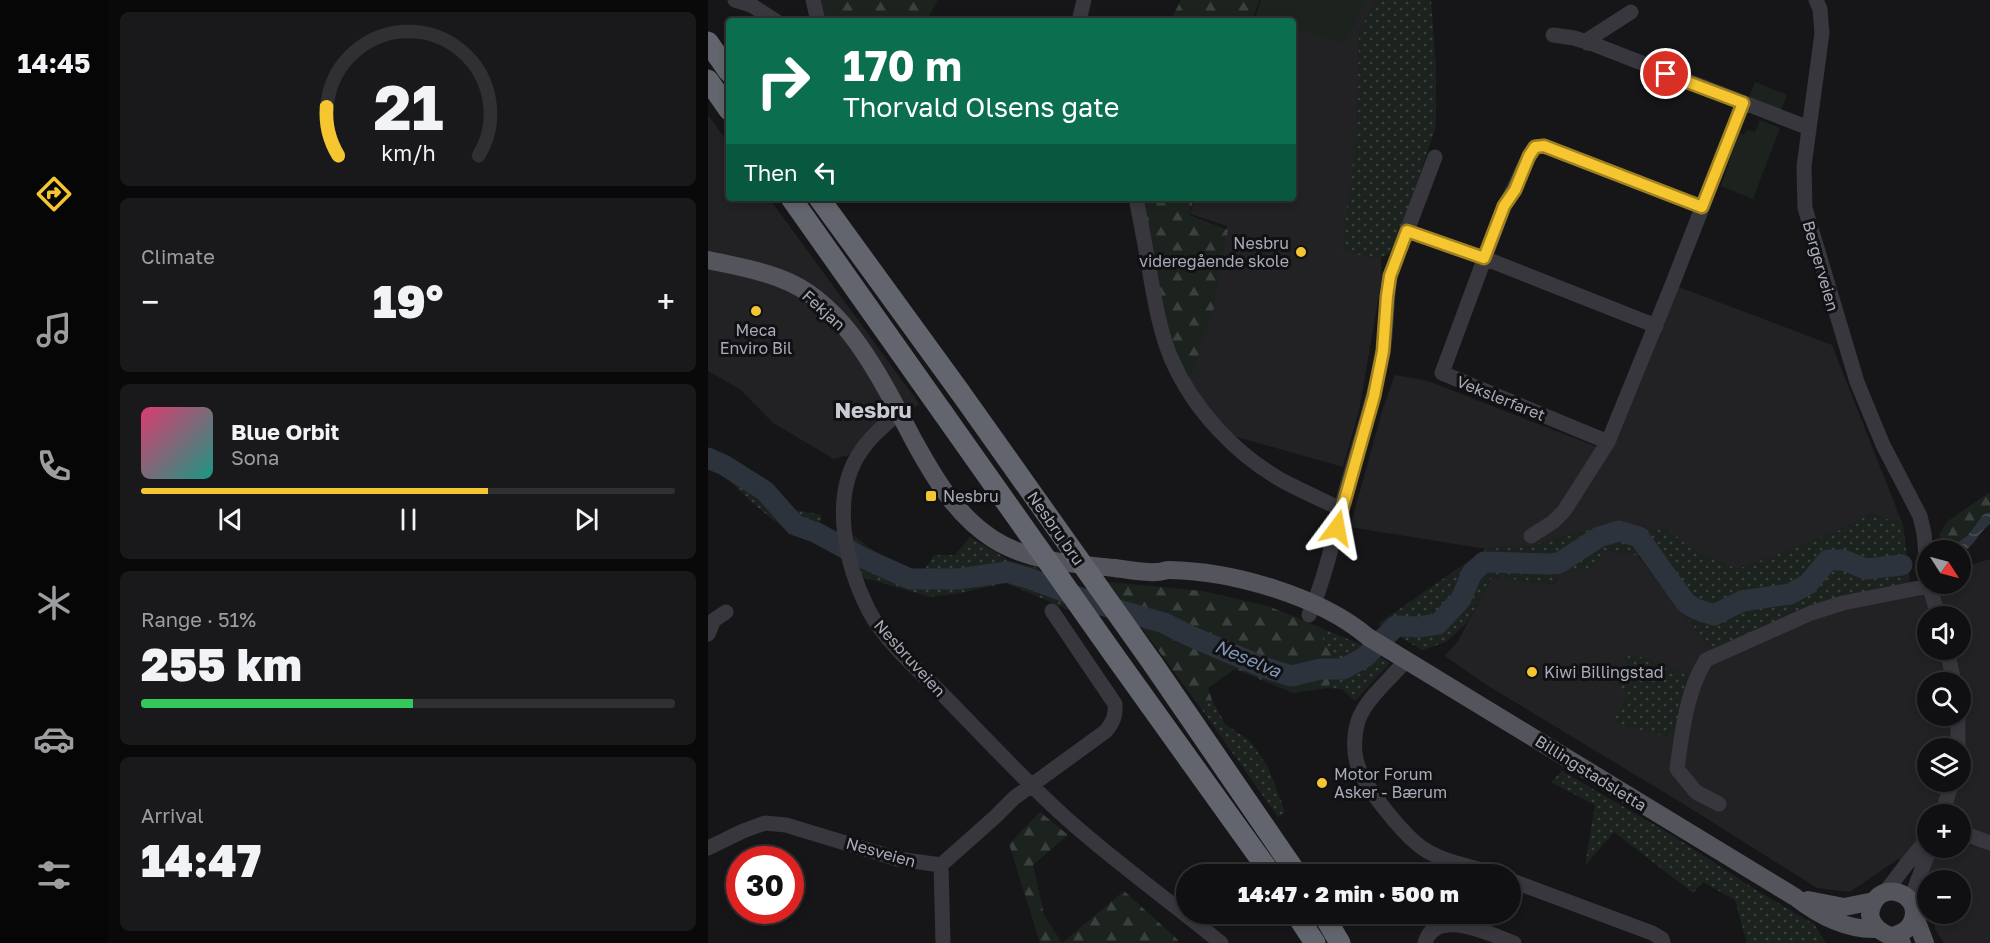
<!DOCTYPE html>
<meta charset="utf-8">
<style>
body{margin:0;font-family:"Golos Text",sans-serif;background:#19191b;color:#f1f3f6;height:100vh;display:flex;flex-direction:column;font-size:22px;white-space:nowrap}
*{box-sizing:border-box;margin:0}
p{font-size:20px;color:#9c9d9f}
.icon{flex:none;width:33px;height:33px;fill:none;stroke:currentColor;stroke-width:2;stroke-linecap:round;stroke-linejoin:round}
.map{position:relative;flex:1;overflow:hidden}
.details{display:flex;flex-direction:column;gap:12px;padding:12px;background:#09090a;width:600px}
.details>*{flex:none}
.hud{position:absolute;left:18px;top:18px;width:570px;height:183px;border-radius:6px;box-shadow:0 3px 9px #0003,0 0 0 2px #303032;background:#0b6e4f;color:#fff;overflow:hidden}
.needle{width:39px;rotate:126deg}
.buttons{position:absolute;left:1209px;top:540px;display:grid;gap:12px}
.buttons a{display:grid;place-items:center;width:54px;height:54px;border-radius:50%;background:#101012;box-shadow:0 3px 9px #0003,0 0 0 2px #303032;font-size:30px}
.speed{position:absolute;left:18px;top:846px;display:flex;gap:12px;font-size:30px;font-weight:700;text-align:center}
.speed>*{display:grid;place-content:center;width:78px;height:78px;border-radius:50%;background:#101012;box-shadow:0 3px 9px #0003,0 0 0 2px #303032;line-height:1}
.speed .limit{border:9px solid #d22;background:#fff;color:#111}
.pin{position:absolute;display:grid;place-items:center;width:51px;height:51px;color:#fff;margin:-26px;border:3px solid #fff;border-radius:50%;box-shadow:0 2px 6px #0007}
.me{position:absolute;width:66px;margin:-33px;rotate:13deg;stroke-linejoin:round;filter:drop-shadow(0 0 4px #0008)}
.turn{display:flex;align-items:center;gap:21px;height:126px;padding:0 18px;font-size:27px}
.turn .icon{width:78px;height:78px;stroke-width:2.5}
.turn b{display:block;font-size:42px;line-height:51px}
.then{display:flex;align-items:center;height:57px;padding:0 18px;background:#0003;gap:12px;font-size:22px}
.big{font-size:45px;font-weight:800;line-height:1.1}
.details .tile{flex:1;display:flex;flex-direction:column;justify-content:center;gap:9px;min-width:0;padding:0 21px;border-radius:9px;background:#19191b}
.details .dial{align-items:center;gap:0}
.dial svg{height:156px;overflow:visible;fill:none;stroke:#303032;stroke-width:7;stroke-linecap:round;text-anchor:middle}
.dial text{fill:#f1f3f6;stroke:none}
.song{display:flex;align-items:center;gap:18px}
.cover{width:72px;height:72px;border-radius:9px;background:linear-gradient(135deg,hsl(340 70% 55%),hsl(170 70% 35%))}
.played{height:6px;border-radius:3px;background:linear-gradient(90deg,#f6c630 65%,#303032 65%)}
.keys{display:flex;justify-content:space-around;direction:ltr}
.heat{display:flex;justify-content:space-between;align-items:center;font-size:33px;direction:ltr}
.charge{height:9px;border-radius:4px;background:linear-gradient(90deg,#34c759 51%,#303032 0)}
.trip{position:absolute;left:468px;top:864px;width:345px;height:60px;border-radius:30px;background:#101012;box-shadow:0 3px 9px #0003,0 0 0 2px #303032;font-weight:800;line-height:60px;text-align:center}
main{display:flex;flex:1;min-height:0}
.dock{display:flex;flex-direction:column;width:108px;justify-content:space-around;align-items:center;background:#060607;color:#9c9d9f}
.dock .icon{width:42px;height:42px}
.dock .current{color:#f6c630}
.dock b{font-size:27px;color:#f1f3f6}
.map>svg:first-child{display:block}
.built{fill:#222225;fill-rule:evenodd}
.grass{fill:url(#grass-dots)}
.forest{fill:url(#forest-firs)}
.pitch{fill:#1c231e}
.water{fill:url(#water-waves)}
.lines{fill:none;stroke-linecap:round;stroke-linejoin:round}
.river{stroke:#2c333c;stroke-width:21}
.minor{stroke:#37373d;stroke-width:15}
.major{stroke:#53545c;stroke-width:18}
.highway{stroke:#63656e;stroke-width:21}
.highway-bridge{stroke:#63656e;stroke-width:21}
.route-casing{stroke:#a0811f;stroke-width:15}
.route{stroke:#f6c630;stroke-width:10}
.poi-dot{fill:#f6c630;stroke:#111113;stroke-width:2}
.labels{text-anchor:middle;dominant-baseline:central;stroke-width:6;stroke-linejoin:round;paint-order:stroke}
.poi-label{font-size:16px;fill:#a8abb8;stroke:#111113;text-anchor:start}
.street-label{font-size:16px;fill:#a8abb8;stroke:#111113}
.water-label{font-size:18px;font-style:italic;fill:#7e96b4;stroke:#111113}
.district-label{font-size:22px;font-weight:bold;fill:#c9cbd4;stroke:#111113}
</style>
<main>
<nav class="dock">
<b>14:45</b>
<svg class="icon current" aria-label="directions" viewBox="0 0 24 24"><path d="M12 3l9 9-9 9-9-9zM9 14v-3h6M13 9l2 2-2 2"/></svg>
<svg class="icon" aria-label="music" viewBox="0 0 24 24"><path d="M9 18V5l10-2v13"/><circle cx="6" cy="18" r="3"/><circle cx="16" cy="16" r="3"/></svg>
<svg class="icon" aria-label="phone" viewBox="0 0 24 24"><path d="M5 4h4l2 5-3 2q2 4 5 5l2-3 5 2v4C11 20 4 13 5 4z"/></svg>
<svg class="icon" aria-label="climate" viewBox="0 0 24 24"><path d="M12 3v18M4 7l16 10M4 17L20 7"/></svg>
<svg class="icon" aria-label="car" viewBox="0 0 24 24"><path d="M5 17H2v-5l4-1 3-4h7l3 4 3 1v5h-3M9 17h6M6 11h13"/><circle cx="7" cy="17" r="2"/><circle cx="17" cy="17" r="2"/></svg>
<svg class="icon" aria-label="filters" viewBox="0 0 24 24"><path d="M4 7h16M4 17h16"/><circle cx="9" cy="7" r="2"/><circle cx="15" cy="17" r="2"/></svg>
</nav>
<section class="details">
<div class="tile dial"><svg viewBox="0 0 100 80">
<path d="M14 69A42 42 0 1 1 86 69"/>
<path d="M14 69A42 42 0 0 1 8 44" stroke="#f6c630"/>
<text x="50" y="56" font-size="32" font-weight="700">21</text>
<text x="50" y="72" font-size="11">km/h</text>
</svg></div>
<div class="tile"><p>Climate</p>
<div class="heat"><a>−</a><b class="big">19°</b><a>+</a></div>
</div>
<div class="tile">
<div class="song"><i class="cover"></i><div><b>Blue Orbit</b><p>Sona</p></div></div>
<div class="played"></div>
<div class="keys"><svg class="icon" aria-label="previous" viewBox="0 0 24 24"><path d="M18 5L8 12l10 7zM5 5v14"/></svg><svg class="icon" aria-label="pause" viewBox="0 0 24 24"><path d="M8 5v14M16 5v14"/></svg><svg class="icon" aria-label="next" viewBox="0 0 24 24"><path d="M6 5l10 7-10 7zM19 5v14"/></svg></div>
</div>
<div class="tile"><p>Range · 51%</p><b class="big">255 km</b><div class="charge"></div></div>
<div class="tile"><p>Arrival</p><b class="big">14:47</b></div>
</section>
<div class="map">
<svg width="1282" height="943" viewBox="0 0 1282 943">
<defs>
<pattern id="grass-dots" width="8" height="8" patternUnits="userSpaceOnUse" patternTransform="scale(1.5)"><rect width="8" height="8" fill="#1c231e"/><path d="M2 2h.1M6 6h.1" fill="none" stroke="#3a403d" stroke-width="1.8" stroke-linecap="round"/></pattern>
<pattern id="forest-firs" width="22" height="20" patternUnits="userSpaceOnUse" patternTransform="scale(1.5)"><rect width="22" height="20" fill="#1c231e"/><path d="M5 1l3.5 6h-7zM16 11l3.5 6h-7z" fill="#3a403d"/></pattern>
<pattern id="water-waves" width="16" height="10" patternUnits="userSpaceOnUse" patternTransform="scale(1.5)"><rect width="16" height="10" fill="#2c333c"/><path d="M0 5q4-4 8 0t8 0" fill="none" stroke="#484e56"/></pattern>
</defs>
<rect width="100%" height="100%" fill="#161618"/>
<path class="built" d="M553 0H669L651 31 649 129 671 215 674 278 651 411 635 467 515 433 475 382 505 307 519 226 482 214 487 198H585V21H546Z
M0 115 21 144V198H61L212 405 191 413 152 452 126 459 65 423 32 389 0 371Z
M960 283 1124 345 1195 525 1164 513 1128 532 1030 569 990 554 957 528 941 530 917 523 877 531 822 546 778 549 642 527 675 408 687 375 720 381 892 448Z
M899 550 930 556 1004 650 1219 578 1220 584H1252L1253 568 1282 559V943H1236L1227 929 1225 914H1252V880H1226V876L1190 859 1142 892 1109 888 977 805 777 684 737 656 750 641 784 577 847 584 854 568ZM1220 616H1252V650H1220ZM1220 682H1252V716H1220ZM1220 748H1252V782H1220ZM1220 814H1252V848H1220Z"/>
<path class="grass" d="M669 0H723L728 67V126L687 250 669 260 634 250 649 130 651 31Z
M0 449 51 475 66 485 67 491 83 509 113 515 110 541 86 536 48 506 12 472 0 465Z
M1164 513 1195 525 1202 583 1004 650 931 556 899 550 883 570 854 568 848 584 784 577 759 623 738 642 714 650 670 624 778 549 822 546 877 531 917 523 941 530 957 527 990 554 1030 569 1128 532Z
M145 535C166 551 187 570 214 574L226 555H247L262 537 302 561 330 568 361 610 298 583 252 593 222 597 154 577Z
M606 625 652 644 682 663 647 701 634 689 620 688 630 663Z
M919 652 984 676 971 723 960 737 904 722 921 693 910 686Z
M504 700 517 724 542 741 560 767 577 812 570 817 492 707Z
M854 771 959 832 1048 890 1106 924 1118 943H1039L1027 900 995 882 985 893 906 832 877 866 887 805 843 782Z"/>
<path class="forest" d="M110 0H230L218 21H114Z
M473 0H551L544 21H462Z
M428 198H486L481 215 520 230 506 308 483 377 477 384 452 305Z
M1282 492V512C1264 519 1257 552 1235 547L1231 534 1240 521Z
M400 582 494 591 560 606 606 625 630 663 620 688 585 693 527 669 500 688 504 700 492 707Z
M332 812 360 835 325 865 336 915 354 943 416 891 470 940V943H332L301 844Z"/>
<path class="pitch" d="M553 0H657L637 44 585 28V21H564L548 16Z
M1047 82 1079 95 1072 112 1040 100Z
M1052 120 1072 128 1045 199 1013 186 1031 133 1035 135 1040 130 1047 132Z"/>
<path class="water" d="M1282 512V524C1270 533 1266 547 1253 553L1252 550H1239L1259 536 1275 515Z"/>
<g class="lines">
<path class="river" d="M0 458 16 465 57 491 87 525 109 533 151 556 202 579H250L299 572 323 579 386 603 456 623 482 636 555 667 583 676 613 669H635L657 657 688 626 710 627 730 624 753 599 764 573 776 562 840 564 851 563 891 537 911 531 931 537 978 603 988 609 1006 615 1034 601 1082 594 1100 584 1120 560H1135L1158 569 1194 565"/>
<path class="minor" d="M27 0 43 5 68 21
M105 0 110 21
M1108 0 1112 9 1114 33 1096 166 1097 208 1149 382 1175 445 1212 516 1216 533 1220 578
M371 21 376 0
M845 35 866 38 885 44 1101 128
M879 43 881 39 923 12
M428 198C433 223 438 249 442 274 447 302 452 332 463 358 485 409 527 454 575 481 594 491 614 500 633 509
M699 231 776 258 948 326
M191 413C177 424 163 436 153 451 121 497 138 566 161 611 178 643 217 676 242 702 280 741 317 781 358 818 407 862 462 901 513 943
M900 442 734 373 796 206C809 187 814 165 827 147L836 146 994 207
M823 536 845 522 856 511 900 442 964 285 1035 103
M1221 584 1230 616
M601 615C616 581 624 545 633 509 646 457 665 407 675 353 679 328 678 301 682 276L727 157
M0 634 6 620 18 612
M1239 650 1246 682
M698 660C683 679 658 698 650 721 646 734 645 753 650 766 658 789 698 839 719 851 740 863 765 867 788 874
M1250 748V716
M1011 804 988 792 969 769C974 733 978 692 998 660L1103 613 1135 603 1221 586
M1234 814 1244 782
M1252 832 1282 843
M0 848 35 831 57 823 78 825 190 859 233 865 287 817 306 798 398 731C405 722 408 716 407 704L344 611
M233 865 235 943
M802 880 944 933 954 939 955 943
M1176 893C1191 876 1204 854 1220 840
M1202 901 1222 848
M717 943C727 906 784 935 806 943"/>
<path class="major" d="M0 260C28 266 57 271 83 283 142 311 177 386 206 441 227 479 248 515 285 539 321 562 366 564 407 568 420 570 435 573 448 572 453 572 457 570 461 570 524 571 612 596 660 637L1087 897C1110 915 1138 930 1168 929
M1100 900 1136 907 1166 901
M1206 914 1217 943
M1184 936C1192 934 1199 931 1203 924 1219 893 1166 874 1162 915 1166 933 1180 933 1194 943"/>
<path class="highway" d="M0 42 21 72
M0 80 21 110
M83 198 235 413
M111 198 252 392
M406 655 563 874
M445 664 589 874
M588 914 607 943
M615 914 632 943"/>
<path class="highway-bridge" d="M252 392 445 664
M235 413 406 655"/>
</g>
<g class="lines">
<g class="route-casing">
<path id="route" d="M629 528 666 396 675 351 679 296 682 276 699 231 776 258 796 206 807 190 821 156 827 147 836 146 994 207 1035 103 958 74"/>
</g>
<use href="#route" class="route"/>
</g>
<g class="poi-dot">
<circle cx="593" cy="252" r="6"/>
<circle cx="48" cy="311" r="6"/>
<rect x="217" y="490" width="12" height="12" rx="3"/>
<circle cx="824" cy="672" r="6"/>
<circle cx="614" cy="783" r="6"/>
</g>
<g class="labels">
<g class="poi-label">
<text x="581" y="243" text-anchor="end">Nesbru<tspan x="581" dy="18">videregående skole</tspan></text>
<text x="48" y="330" text-anchor="middle">Meca<tspan x="48" dy="18">Enviro Bil</tspan></text>
<text x="235" y="496">Nesbru</text>
<text x="836" y="672">Kiwi Billingstad</text>
<text x="626" y="774">Motor Forum<tspan x="626" dy="18">Asker - Bærum</tspan></text>
</g>
<g class="street-label">
<text transform="translate(1113 266) rotate(74)">Bergerveien</text>
<text transform="translate(116 310) rotate(42)">Fekjan</text>
<text transform="translate(793 398) rotate(22)">Vekslerfaret</text>
<text transform="translate(348 528) rotate(55)">Nesbru bru</text>
<text transform="translate(202 658) rotate(48)">Nesbruveien</text>
<text transform="translate(883 773) rotate(32)">Billingstadsletta</text>
<text transform="translate(173 852) rotate(16)">Nesveien</text>
</g>
<g class="water-label">
<text transform="translate(540 658) rotate(23)">Neselva</text>
</g>
<g class="district-label">
<text x="165" y="409">Nesbru</text>
</g>
</g>
</svg>
<div class="buttons">
<a><svg class="needle" viewBox="-14 -14 28 28"><path d="M0-13l5 13h-10z" fill="#e53935"/><path d="M0 13l5-13h-10z" fill="#9c9d9f"/></svg></a>
<a><svg class="icon" aria-label="sound" viewBox="0 0 24 24"><path d="M4 9h4l5-4v14l-5-4H4zM17 9q2 3 0 6"/></svg></a>
<a><svg class="icon" aria-label="search" viewBox="0 0 24 24"><circle cx="10" cy="10" r="6"/><path d="M15 15l6 6"/></svg></a>
<a><svg class="icon" aria-label="layers" viewBox="0 0 24 24"><path d="M12 4l9 5-9 5-9-5zM3 14l9 5 9-5"/></svg></a>
<a>+</a>
<a>−</a>
</div>
<div class="speed"><div class="limit">30</div></div>
<div class="pin" style="left:958px;top:74px;background:#d93025"><svg class="icon" aria-label="arrive" viewBox="0 0 24 24"><path d="M6 21V4h12l-3 4 3 4H6"/></svg></div>
<svg class="me" style="left:629px;top:528px" viewBox="-20 -20 40 40"><path d="M0-17L14 15 0 8-14 15z" fill="#f6c630" stroke="#fff" stroke-width="4"/></svg>
<div class="trip">14:47 · 2 min · 500 m</div>
<div class="hud">
<div class="turn"><svg class="icon" aria-label="right" viewBox="0 0 24 24"><path d="M7 20v-9h11M14 6l5 5-5 5"/></svg><div><b>170 m</b>Thorvald Olsens gate</div></div>
<div class="then">Then<svg class="icon" aria-label="left" viewBox="0 0 24 24"><path d="M17 20v-9H6M10 6l-5 5 5 5"/></svg></div>
</div>
</div>
</main>
